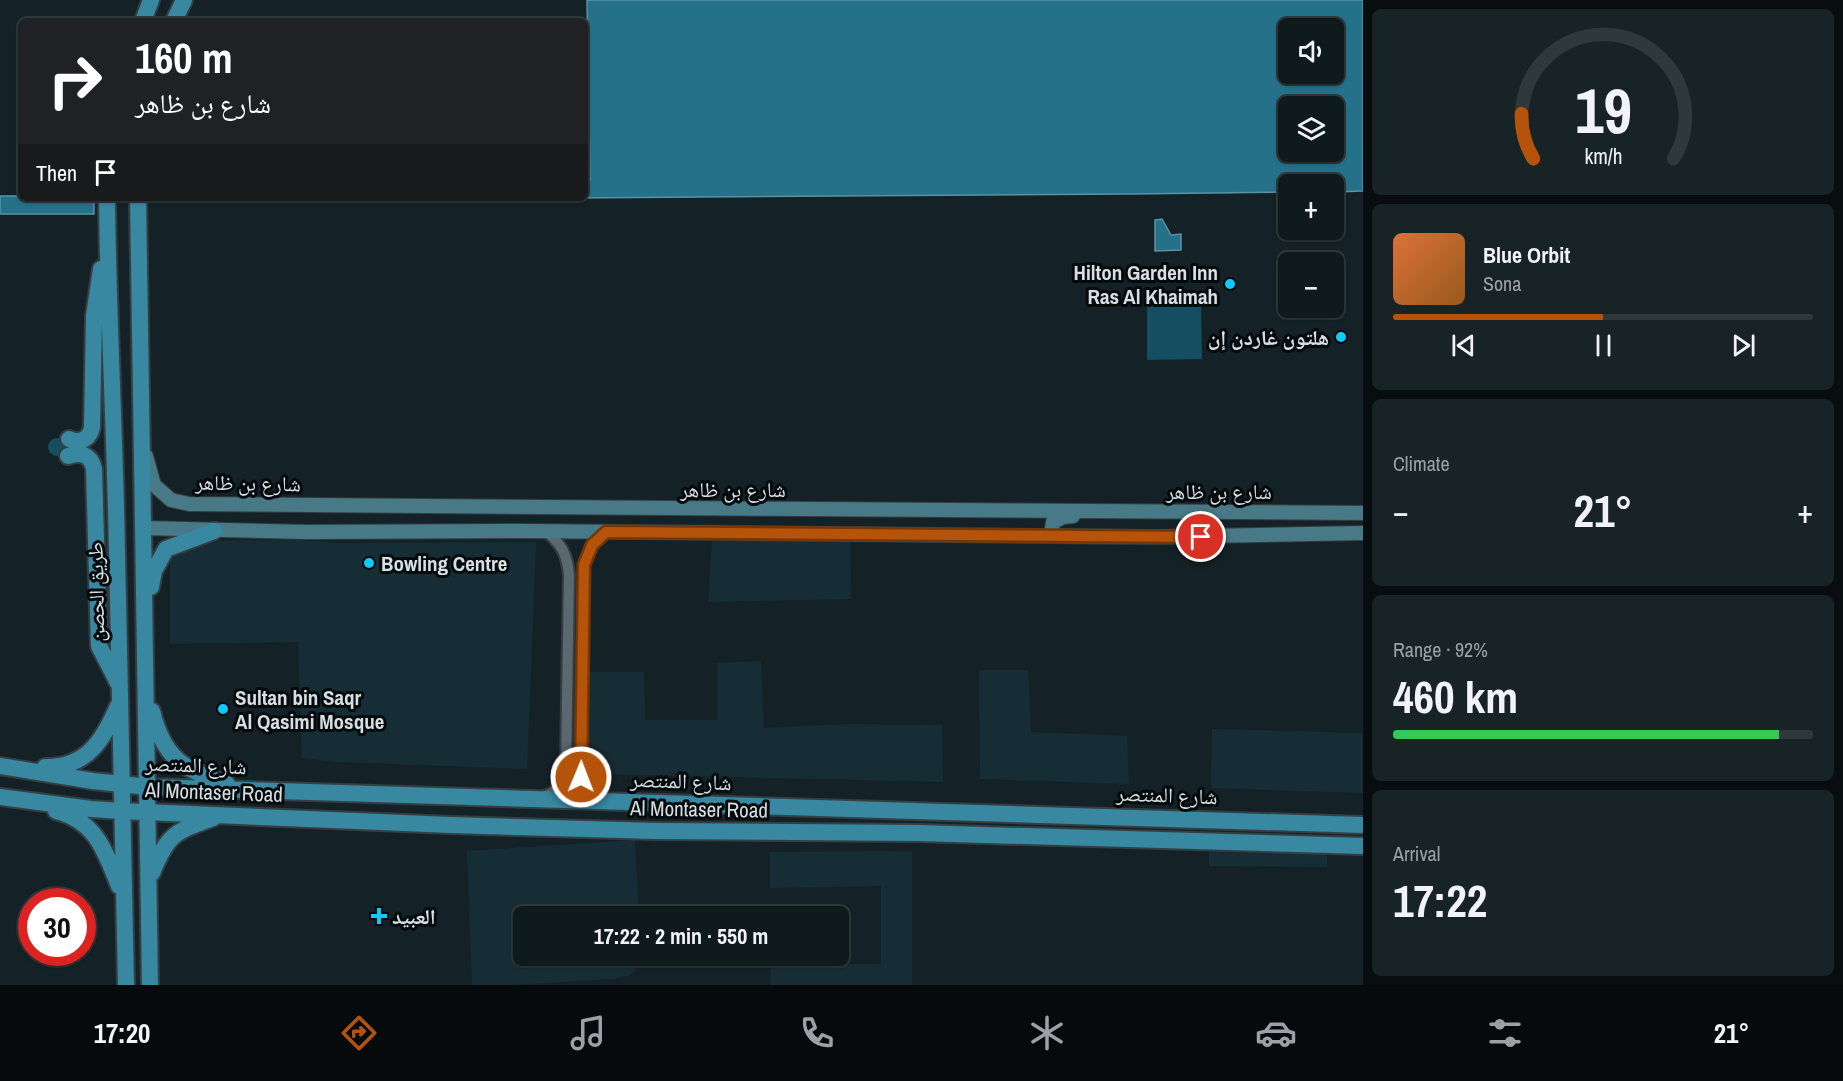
<!DOCTYPE html>
<meta charset="utf-8">
<style>
body{margin:0;font-family:"Archivo Narrow","Noto Naskh Arabic",sans-serif;background:#182326;color:#f1f3f6;height:100vh;display:flex;flex-direction:column;font-size:22px;white-space:nowrap}
*{box-sizing:border-box;margin:0}
p{font-size:20px;color:#9ba1a4}
.icon{flex:none;width:33px;height:33px;fill:none;stroke:currentColor;stroke-width:2;stroke-linecap:round;stroke-linejoin:round}
.map{position:relative;flex:1;overflow:hidden}
.details{display:flex;flex-direction:column;gap:9px;padding:9px;background:#080e10;width:480px}
.details>*{flex:none}
.top-card{position:absolute;left:18px;top:18px;width:570px;height:183px;border-radius:9px;box-shadow:0 2px 4px #0004,0 0 0 2px #2f383b;background:#202124;color:#fff;overflow:hidden}
.buttons{position:absolute;left:1278px;top:18px;display:grid;gap:12px}
.buttons a{display:grid;place-items:center;width:66px;height:66px;border-radius:9px;background:#0f1a1d;box-shadow:0 2px 4px #0004,0 0 0 2px #2f383b;font-size:30px}
.speed{position:absolute;left:18px;top:888px;display:flex;gap:12px;font-size:30px;font-weight:700;text-align:center}
.speed>*{display:grid;place-content:center;width:78px;height:78px;border-radius:50%;background:#0f1a1d;box-shadow:0 2px 4px #0004,0 0 0 2px #2f383b;line-height:1}
.speed .limit{border:9px solid #d22;background:#fff;color:#111}
.pin{position:absolute;display:grid;place-items:center;width:51px;height:51px;color:#fff;margin:-26px;border:3px solid #fff;border-radius:50%;box-shadow:0 2px 6px #0007}
.me{position:absolute;width:66px;margin:-33px;rotate:1deg;stroke-linejoin:round;filter:drop-shadow(0 0 4px #0008)}
.turn{display:flex;align-items:center;gap:21px;height:126px;padding:0 18px;font-size:27px}
.turn .icon{width:78px;height:78px;stroke-width:2.5}
.turn b{display:block;font-size:42px;line-height:51px}
.then{display:flex;align-items:center;height:57px;padding:0 18px;background:#0003;gap:12px;font-size:22px}
.big{font-size:45px;font-weight:700;line-height:1.1}
.details .tile{flex:1;display:flex;flex-direction:column;justify-content:center;gap:9px;min-width:0;padding:0 21px;border-radius:9px;background:#182326}
.details .dial{align-items:center;gap:0}
.dial svg{height:156px;overflow:visible;fill:none;stroke:#2f383b;stroke-width:7;stroke-linecap:round;text-anchor:middle}
.dial text{fill:#f1f3f6;stroke:none}
.song{display:flex;align-items:center;gap:18px}
.cover{width:72px;height:72px;border-radius:9px;background:linear-gradient(135deg,hsl(20 70% 55%),hsl(30 70% 35%))}
.played{height:6px;border-radius:3px;background:linear-gradient(90deg,#b45309 50%,#2f383b 50%)}
.keys{display:flex;justify-content:space-around;direction:ltr}
.heat{display:flex;justify-content:space-between;align-items:center;font-size:33px;direction:ltr}
.charge{height:9px;border-radius:4px;background:linear-gradient(90deg,#34c759 92%,#2f383b 0)}
.trip{position:absolute;left:513px;top:906px;width:336px;height:60px;border-radius:9px;background:#0f1a1d;box-shadow:0 2px 4px #0004,0 0 0 2px #2f383b;font-weight:700;line-height:60px;text-align:center}
.menu{display:flex;height:96px;justify-content:space-around;align-items:center;background:#060a0c;color:#9ba1a4}
.menu .icon{width:42px;height:42px}
.menu .current{color:#b45309}
.menu b{font-size:27px;color:#f1f3f6}
main{display:flex;flex:1;min-height:0}
.map>svg:first-child{display:block}
.built{fill:#172d35}
.green{fill:#154e60}
.water{fill:#257189;stroke:#5a92a4;stroke-width:1.5;fill-rule:evenodd}
.lines{fill:none;stroke-linecap:round;stroke-linejoin:round}
.street-casing{stroke:#353e42;stroke-width:14}
.secondary-casing{stroke:#353e42;stroke-width:16}
.primary-casing{stroke:#353e42;stroke-width:20}
.street{stroke:#59696f;stroke-width:10}
.secondary{stroke:#487987;stroke-width:14}
.primary{stroke:#3788a0;stroke-width:16}
.route-casing{stroke:#753606;stroke-width:15}
.route{stroke:#b45309;stroke-width:10}
.poi-dot{fill:#0ecafa;stroke:#050b0d;stroke-width:2}
.labels{text-anchor:middle;dominant-baseline:central;stroke-width:6;stroke-linejoin:round;paint-order:stroke}
.poi-label{font-size:21px;font-weight:bold;fill:#d6dfe2;stroke:#050b0d;text-anchor:start}
.street-label{font-size:21px;fill:#d6dfe2;stroke:#050b0d}
</style>
<main>
<div class="map">
<svg width="1363" height="985" viewBox="0 0 1363 985">
<rect width="100%" height="100%" fill="#142227"/>
<path class="built" d="M303 540 337 543 536 542 527 769 337 762 302 758 298 642 170 644V541Z
M712 541H850L851 599 708 602Z
M761 661 764 728 849 724 942 725 943 782 601 774 588 766 584 672H644L645 720H717V663Z
M979 670H1028L1031 732 1127 736 1129 784 980 779Z
M1212 729 1363 733V793L1211 788Z
M635 840 639 916H524V956H641V961L637 969 630 975 614 979 512 985H472L467 851Z
M912 851V985H770L771 963 881 964V886L770 888V852Z
M1209 852 1327 854V867L1209 866Z"/>
<path class="green" d="M1147 306H1201L1202 359 1147 360Z
M48 447a9 9 0 1 1 18 0a9 9 0 1 1-18 0Z"/>
<path class="water" d="M587 0H1363V191L1334 192V184H1288V192L1129 194 148 201V198H585V180H590ZM1288 28H1334V74H1288ZM1288 106H1334V152H1288Z
M0 196H21V198H94V214H0Z
M1162 219 1171 235 1181 234V250L1155 251V220Z"/>
<g class="lines">
<g class="street-casing">
<path id="street" d="M543 797C558 792 564 782 566 766L569 575C567 554 562 545 546 531
M601 801 587 790 581 777 584 565 592 545 606 532"/>
</g>
<g class="secondary-casing">
<path id="secondary" d="M146 456 154 485 171 500 189 504C580 510 972 508 1363 513
M144 528 306 532 524 531 1154 537 1363 533
M1051 535 1053 522 1063 517 1073 516"/>
</g>
<g class="primary-casing">
<path id="primary" d="M143 21 151 0
M174 21 184 0
M107 198C108 316 115 434 117 553 121 697 122 841 126 985
M138 198 150 985
M69 439C80 444 90 439 92 427L94 316 101 269
M68 456C81 451 91 455 94 469L99 646 118 683
M151 587 154 571 166 549 214 531
M152 711C164 760 184 769 227 784
M0 766 93 781 148 787 1363 825
M45 767C86 768 103 741 118 706
M0 797 91 809 121 811 451 825 655 831 919 833 1363 846
M56 811C96 821 105 851 119 886
M152 873C168 834 174 832 213 818"/>
</g>
<use href="#street" class="street"/>
<use href="#secondary" class="secondary"/>
<use href="#primary" class="primary"/>
</g>
<g class="lines">
<g class="route-casing">
<path id="route" d="M581 777 584 565 592 545 606 532 1201 537"/>
</g>
<use href="#route" class="route"/>
</g>
<g class="poi-dot">
<circle cx="1230" cy="284" r="6"/>
<circle cx="1341" cy="337" r="6"/>
<circle cx="369" cy="563" r="6"/>
<circle cx="223" cy="709" r="6"/>
<path d="M376 907h6v6h6v6h-6v6h-6v-6h-6v-6h6z"/>
</g>
<g class="labels">
<g class="poi-label">
<text x="1218" y="272" text-anchor="end">Hilton Garden Inn<tspan x="1218" dy="24">Ras Al Khaimah</tspan></text>
<text x="1329" y="337" text-anchor="end">هلتون غاردن إن</text>
<text x="381" y="563">Bowling Centre</text>
<text x="235" y="697">Sultan bin Saqr<tspan x="235" dy="24">Al Qasimi Mosque</tspan></text>
<text x="392" y="916">العبيد</text>
</g>
<g class="street-label">
<text transform="translate(248 483) rotate(1)">شارع بن ظاهر</text>
<text x="733" y="489">شارع بن ظاهر</text>
<text x="1219" y="491">شارع بن ظاهر</text>
<text transform="translate(96 592) rotate(-91)">طريق الحصن</text>
<text transform="translate(196 765) rotate(2)">شارع المنتصر</text>
<text transform="translate(681 781) rotate(2)">شارع المنتصر</text>
<text transform="translate(214 792) rotate(2)">Al Montaser Road</text>
<text transform="translate(1167 795) rotate(2)">شارع المنتصر</text>
<text transform="translate(699 809) rotate(1)">Al Montaser Road</text>
</g>
</g>
</svg>
<div class="buttons">
<a><svg class="icon" aria-label="sound" viewBox="0 0 24 24"><path d="M4 9h4l5-4v14l-5-4H4zM17 9q2 3 0 6"/></svg></a>
<a><svg class="icon" aria-label="layers" viewBox="0 0 24 24"><path d="M12 4l9 5-9 5-9-5zM3 14l9 5 9-5"/></svg></a>
<a>+</a>
<a>−</a>
</div>
<div class="speed"><div class="limit">30</div></div>
<div class="pin" style="left:1201px;top:537px;background:#d93025"><svg class="icon" aria-label="arrive" viewBox="0 0 24 24"><path d="M6 21V4h12l-3 4 3 4H6"/></svg></div>
<svg class="me" style="left:581px;top:777px" viewBox="-20 -20 40 40"><circle r="17" fill="#b45309" stroke="#fff" stroke-width="3"/><path d="M0-11L8 9 0 5-8 9z" fill="#fff"/></svg>
<div class="trip">17:22 · 2 min · 550 m</div>
<div class="top-card">
<div class="turn"><svg class="icon" aria-label="right" viewBox="0 0 24 24"><path d="M7 20v-9h11M14 6l5 5-5 5"/></svg><div><b>160 m</b>شارع بن ظاهر</div></div>
<div class="then">Then<svg class="icon" aria-label="arrive" viewBox="0 0 24 24"><path d="M6 21V4h12l-3 4 3 4H6"/></svg></div>
</div>
</div>
<section class="details">
<div class="tile dial"><svg viewBox="0 0 100 80">
<path d="M14 69A42 42 0 1 1 86 69"/>
<path d="M14 69A42 42 0 0 1 8 46" stroke="#b45309"/>
<text x="50" y="56" font-size="32" font-weight="700">19</text>
<text x="50" y="72" font-size="11">km/h</text>
</svg></div>
<div class="tile">
<div class="song"><i class="cover"></i><div><b>Blue Orbit</b><p>Sona</p></div></div>
<div class="played"></div>
<div class="keys"><svg class="icon" aria-label="previous" viewBox="0 0 24 24"><path d="M18 5L8 12l10 7zM5 5v14"/></svg><svg class="icon" aria-label="pause" viewBox="0 0 24 24"><path d="M8 5v14M16 5v14"/></svg><svg class="icon" aria-label="next" viewBox="0 0 24 24"><path d="M6 5l10 7-10 7zM19 5v14"/></svg></div>
</div>
<div class="tile"><p>Climate</p>
<div class="heat"><a>−</a><b class="big">21°</b><a>+</a></div>
</div>
<div class="tile"><p>Range · 92%</p><b class="big">460 km</b><div class="charge"></div></div>
<div class="tile"><p>Arrival</p><b class="big">17:22</b></div>
</section>
</main>
<nav class="menu">
<b>17:20</b>
<svg class="icon current" aria-label="directions" viewBox="0 0 24 24"><path d="M12 3l9 9-9 9-9-9zM9 14v-3h6M13 9l2 2-2 2"/></svg>
<svg class="icon" aria-label="music" viewBox="0 0 24 24"><path d="M9 18V5l10-2v13"/><circle cx="6" cy="18" r="3"/><circle cx="16" cy="16" r="3"/></svg>
<svg class="icon" aria-label="phone" viewBox="0 0 24 24"><path d="M5 4h4l2 5-3 2q2 4 5 5l2-3 5 2v4C11 20 4 13 5 4z"/></svg>
<svg class="icon" aria-label="climate" viewBox="0 0 24 24"><path d="M12 3v18M4 7l16 10M4 17L20 7"/></svg>
<svg class="icon" aria-label="car" viewBox="0 0 24 24"><path d="M5 17H2v-5l4-1 3-4h7l3 4 3 1v5h-3M9 17h6M6 11h13"/><circle cx="7" cy="17" r="2"/><circle cx="17" cy="17" r="2"/></svg>
<svg class="icon" aria-label="filters" viewBox="0 0 24 24"><path d="M4 7h16M4 17h16"/><circle cx="9" cy="7" r="2"/><circle cx="15" cy="17" r="2"/></svg>
<b>21°</b>
</nav>
